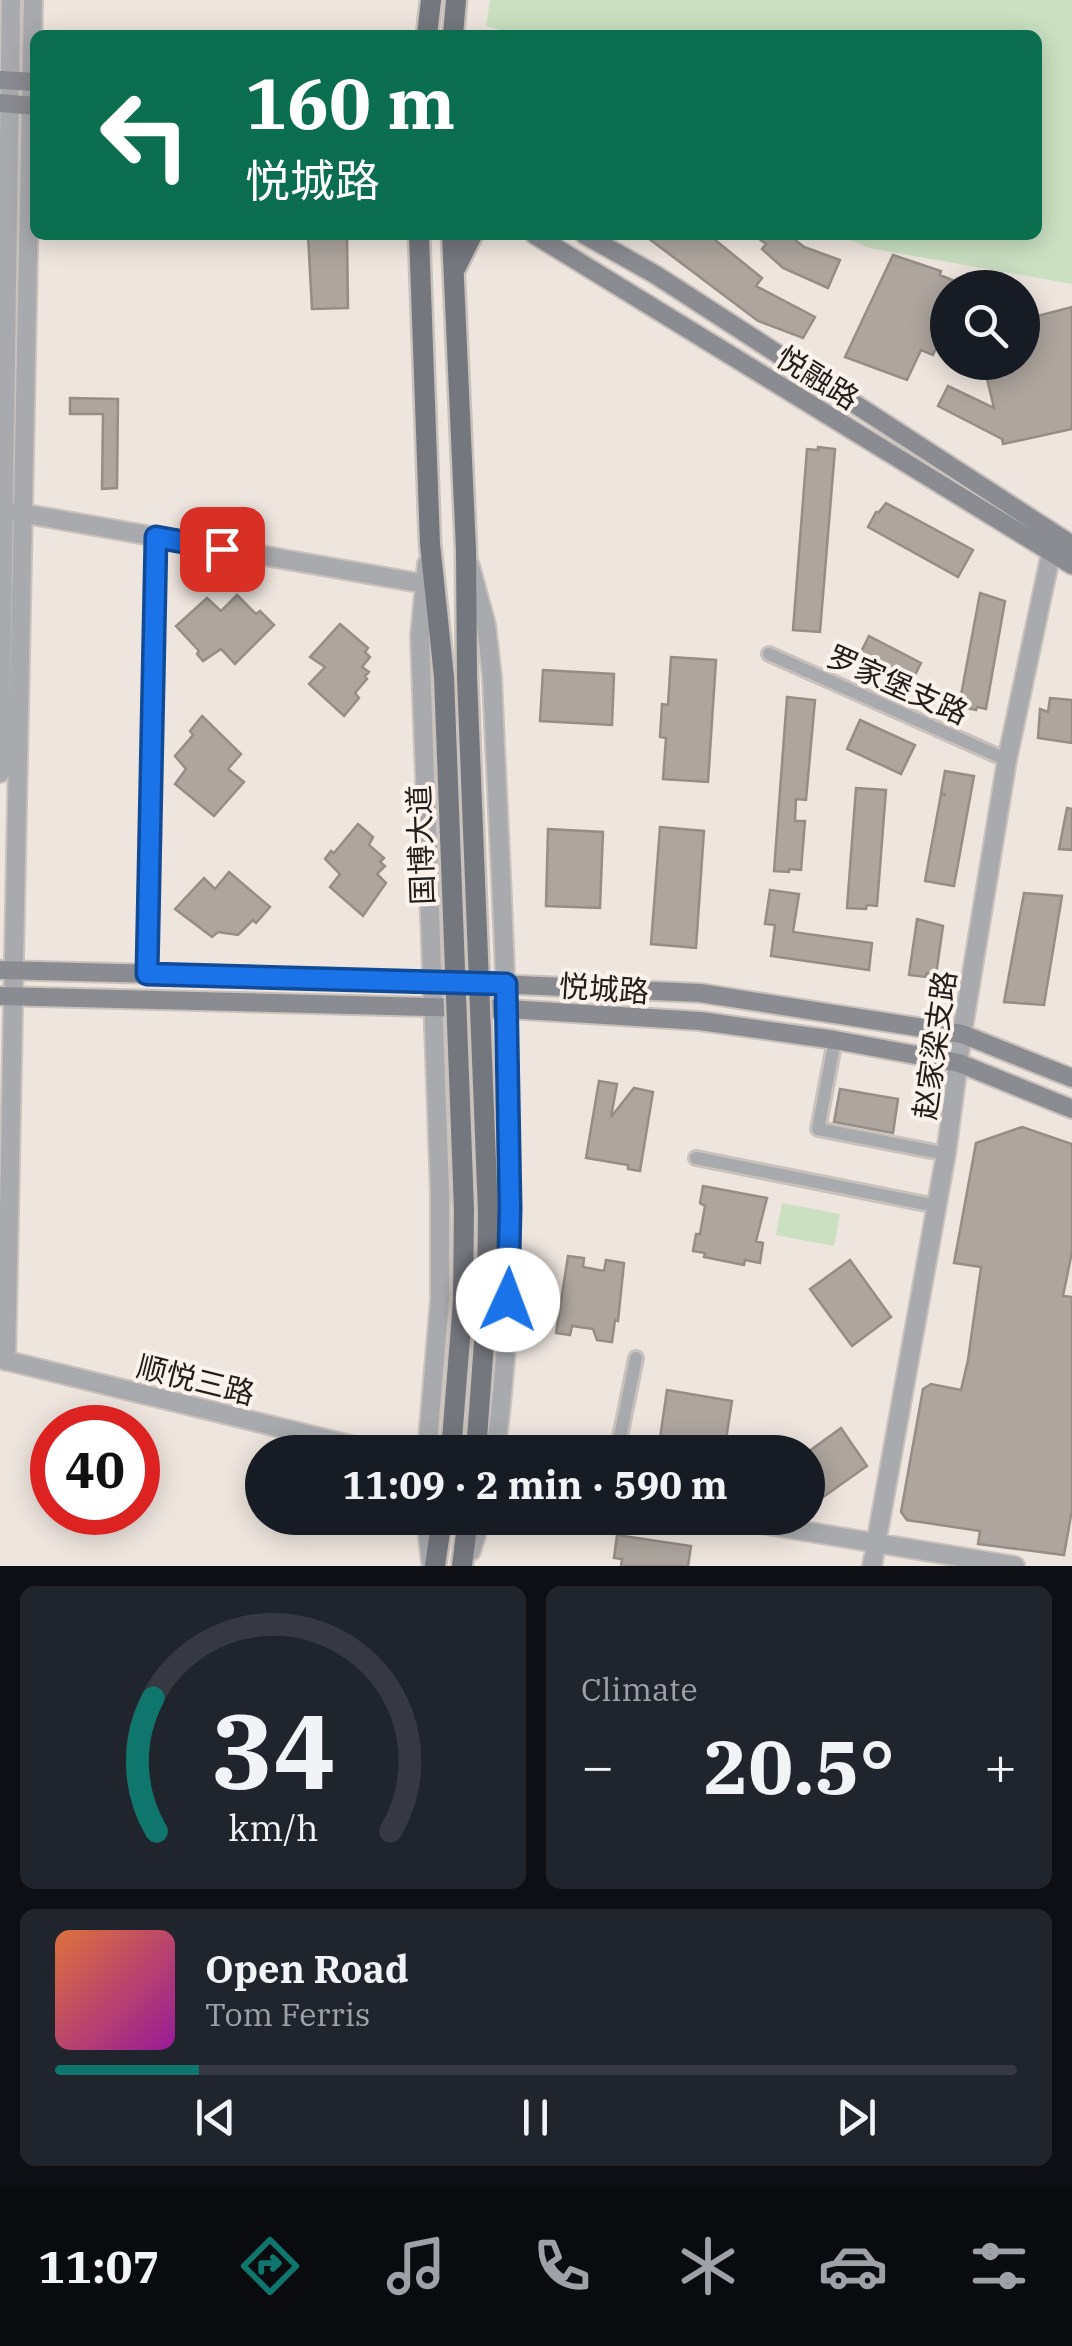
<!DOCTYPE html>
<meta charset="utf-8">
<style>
body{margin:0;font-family:"IBM Plex Serif","Noto Sans SC",serif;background:#20242c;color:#f1f3f6;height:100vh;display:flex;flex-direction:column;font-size:38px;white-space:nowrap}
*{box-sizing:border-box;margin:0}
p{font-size:32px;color:#9ea1a6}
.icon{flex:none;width:55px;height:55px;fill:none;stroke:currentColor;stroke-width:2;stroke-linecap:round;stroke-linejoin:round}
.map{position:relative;height:1566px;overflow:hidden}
.details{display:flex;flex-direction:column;gap:20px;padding:20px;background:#0d0f14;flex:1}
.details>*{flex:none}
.banner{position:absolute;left:30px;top:30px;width:1012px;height:210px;border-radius:15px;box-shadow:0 5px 25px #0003;background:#0b6e4f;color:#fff;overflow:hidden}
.tools{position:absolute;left:930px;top:270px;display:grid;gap:20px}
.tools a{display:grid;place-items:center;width:110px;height:110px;border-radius:50%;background:#171b24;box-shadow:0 5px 25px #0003;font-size:50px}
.speed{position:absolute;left:30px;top:1405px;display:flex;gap:20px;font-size:50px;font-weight:700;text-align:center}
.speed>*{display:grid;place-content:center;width:130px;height:130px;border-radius:50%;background:#171b24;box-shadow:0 5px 25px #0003;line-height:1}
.speed .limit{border:15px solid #d22;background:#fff;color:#111}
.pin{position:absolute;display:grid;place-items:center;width:85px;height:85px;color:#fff;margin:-42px;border-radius:20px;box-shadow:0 5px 15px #0006}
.me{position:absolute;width:110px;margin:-55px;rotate:2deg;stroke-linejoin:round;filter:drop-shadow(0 0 8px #0008)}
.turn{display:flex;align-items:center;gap:35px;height:210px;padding:0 50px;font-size:45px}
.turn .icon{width:130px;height:130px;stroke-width:2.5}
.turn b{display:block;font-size:70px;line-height:85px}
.big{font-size:75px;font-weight:700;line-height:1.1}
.details .widget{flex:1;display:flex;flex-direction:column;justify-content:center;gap:15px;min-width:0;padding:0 35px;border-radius:15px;background:#20242c}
.details .dial{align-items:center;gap:0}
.dial svg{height:260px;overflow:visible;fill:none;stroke:#363941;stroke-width:7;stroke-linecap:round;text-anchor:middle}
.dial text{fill:#f1f3f6;stroke:none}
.song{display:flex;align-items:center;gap:30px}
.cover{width:120px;height:120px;border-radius:15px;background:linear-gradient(135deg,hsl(20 70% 55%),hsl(300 70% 35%))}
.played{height:10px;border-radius:5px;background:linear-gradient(90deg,#0f766e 15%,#363941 15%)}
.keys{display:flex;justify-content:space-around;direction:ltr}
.heat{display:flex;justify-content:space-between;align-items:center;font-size:55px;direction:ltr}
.details .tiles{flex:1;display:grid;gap:20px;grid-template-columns:1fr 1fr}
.widget:last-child{grid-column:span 2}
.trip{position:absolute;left:245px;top:1435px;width:580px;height:100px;border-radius:50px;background:#171b24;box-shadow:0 5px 25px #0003;font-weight:700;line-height:100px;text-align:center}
.tabs{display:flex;height:160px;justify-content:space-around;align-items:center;background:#090b0e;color:#9ea1a6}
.tabs .icon{width:70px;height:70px}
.tabs .selected{color:#0f766e}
.tabs b{font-size:45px;color:#f1f3f6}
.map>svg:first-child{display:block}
.green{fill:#cae0c1}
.building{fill:#ada59e;stroke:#958d86;stroke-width:2.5}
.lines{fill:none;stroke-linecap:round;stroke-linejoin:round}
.minor-casing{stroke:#c9c1bb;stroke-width:18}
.tertiary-casing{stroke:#c9c1bb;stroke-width:22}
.secondary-casing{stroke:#c9c1bb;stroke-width:22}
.primary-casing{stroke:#c9c1bb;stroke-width:25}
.minor{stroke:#a9aaae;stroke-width:12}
.tertiary{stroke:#a9aaae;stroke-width:18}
.secondary{stroke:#8b8c92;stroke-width:18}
.primary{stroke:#75777e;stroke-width:20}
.primary-bridge-casing{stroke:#c9c1bb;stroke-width:25;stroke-linecap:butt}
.primary-bridge{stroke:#75777e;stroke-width:20}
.route-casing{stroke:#114b97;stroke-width:25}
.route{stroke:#1a73e8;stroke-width:18}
.labels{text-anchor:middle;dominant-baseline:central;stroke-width:8;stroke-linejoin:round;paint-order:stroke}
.street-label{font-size:30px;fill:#201d1a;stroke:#fbf2eb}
</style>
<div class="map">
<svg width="1072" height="1566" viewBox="0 0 1072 1566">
<rect width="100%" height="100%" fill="#eee5de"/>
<path class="green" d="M490 0H1072V284L869 248 839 235H1038V35H519L486 26Z
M782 1203 840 1214 834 1246 776 1235Z"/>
<path class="building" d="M308 235H347L348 308 312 309Z
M644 235H709L762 278 756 286 815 317 803 338 758 321Z
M754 235H789L804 247 840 260 828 288 783 268 762 249 766 244Z
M893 255 941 271 940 275 969 287 948 288V323L933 355 921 350 907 380 845 357Z
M1072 307V429L1003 444 1002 439 938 406 948 386 994 408 983 362H1022V320Z
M70 398 118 399 117 488 102 489 103 414H70Z
M818 447 835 449 820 632 793 630 807 449 818 450Z
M886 503 973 550 958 577 868 527 876 512H879Z
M980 593 1005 601 986 709 977 707 976 710 959 706Z
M237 595 256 614 260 611 274 625 235 664 221 649 203 661 197 654 199 651 176 626 207 598 221 611Z
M340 624 368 648 365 652 370 657 362 667 369 672 365 676 367 679 355 693 359 698 344 716 309 684 325 667 310 657Z
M869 636 921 663 909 687 857 660Z
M671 657 716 660 708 782 663 779 666 738 660 737 662 704 668 705Z
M543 670 614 674 612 725 540 721Z
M787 697 815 700 806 800 796 799 795 821H805L801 870 789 869V872L774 871Z
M1050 698 1072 700V743L1038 738 1040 709 1048 712Z
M202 716 241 754 228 769 244 782 214 816 175 784 186 769 175 756 193 735 190 731Z
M860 720 915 745 901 774 847 749Z
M945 771 974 776 954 886 925 881 941 794 946 795 941 793Z
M856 788 886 790 877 906 867 905 866 909 847 908Z
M1067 808 1072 809V850L1059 849Z
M358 824 373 837 369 845 384 858 380 862 385 866 377 874 386 883 363 916 330 887 340 874 325 859 331 851 334 853Z
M660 827 704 831 696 948 651 944Z
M548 829 603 832 600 908 546 906Z
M229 872 270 907 256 923 253 920 238 935 218 932 212 937 175 909 204 878 215 889Z
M770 890 799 894 793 932 872 943 869 970 771 956 775 925 765 924Z
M1024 893 1062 896 1044 1005 1004 1002Z
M917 919 943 926 936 975 927 973 926 977 909 975Z
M599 1081 617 1084 611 1117 634 1088 653 1092 640 1171 628 1169V1165L586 1158Z
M840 1089 898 1099 893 1133 834 1122Z
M1022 1127 1072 1144V1252L1063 1296 1072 1297V1510L1064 1555 978 1544 980 1531 907 1520 901 1512 923 1389 931 1384 961 1390 968 1360 981 1267 954 1263 976 1143Z
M703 1186 767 1198 756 1241 763 1243 760 1263 745 1260 744 1265 704 1257 705 1253 693 1251 696 1234H700L705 1206 700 1203Z
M568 1256 584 1258 583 1267 604 1271 606 1260 624 1263 618 1321 615 1320 612 1342 597 1340 593 1329 572 1326 570 1335 556 1333Z
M850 1260 891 1317 852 1346 810 1289Z
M667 1390 732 1401 724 1452H658Z
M841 1428 867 1466 812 1505 808 1498V1452Z
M617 1535 691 1546 688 1566H621L622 1559 614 1558Z"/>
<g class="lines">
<g class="minor-casing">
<path id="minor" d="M769 654 1007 760
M147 974 156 537
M835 1040 818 1129 946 1154
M696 1158 936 1206
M617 1452 636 1358"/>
</g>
<g class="tertiary-casing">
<path id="tertiary" d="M15 512 425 584
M427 564 420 636 440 1192V1300L427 1452
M470 566 486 625 492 677C498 824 507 971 509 1118 511 1229 511 1342 495 1452
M0 773 11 0
M0 1359 379 1452
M6 1361 33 0
M426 1518 431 1562
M725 1518 1015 1566
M471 1551 481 1518
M872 1566 946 1154 962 1034 1007 760 1054 539"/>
</g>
<g class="secondary-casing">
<path id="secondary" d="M0 80 35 82
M0 103 35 106
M535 235 1072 565
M585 235 656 275 1072 545
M0 970 431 981 700 993 962 1034 1072 1078
M0 996 507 1009 700 1021 835 1040 959 1063 1072 1109"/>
</g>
<g class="primary-casing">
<path id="primary" d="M427 35 431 0
M453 35 456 0
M419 235 430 544 444 677
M452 235 466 550 467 677
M456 267 472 235
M451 1452 463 1301
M476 1452 487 1301
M435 1566 442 1518
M462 1566 468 1518"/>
</g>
<use href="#minor" class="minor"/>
<use href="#tertiary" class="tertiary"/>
<use href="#secondary" class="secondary"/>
<use href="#primary" class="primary"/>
<g class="primary-bridge-casing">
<path id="primary-bridge" d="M444 677 464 1209 463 1301
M467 677 488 1212 487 1301"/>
</g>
<use href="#primary-bridge" class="primary-bridge"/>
</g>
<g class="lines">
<g class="route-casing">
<path id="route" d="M222 549 156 537 147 974 506 984 510 1208 508 1300"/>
</g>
<use href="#route" class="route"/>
</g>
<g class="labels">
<g class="street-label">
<text transform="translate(818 377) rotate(32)">悦融路</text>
<text transform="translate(898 684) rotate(24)">罗家堡支路</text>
<text transform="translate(420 845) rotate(-92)">国博大道</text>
<text transform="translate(604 988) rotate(4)">悦城路</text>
<text transform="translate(934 1045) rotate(-82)">赵家梁支路</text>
<text transform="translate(196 1379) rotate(14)">顺悦三路</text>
</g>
</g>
</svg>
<div class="tools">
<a><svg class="icon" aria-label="search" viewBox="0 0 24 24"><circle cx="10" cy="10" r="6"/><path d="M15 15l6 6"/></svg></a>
</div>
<div class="speed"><div class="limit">40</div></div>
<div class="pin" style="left:222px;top:549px;background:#d93025"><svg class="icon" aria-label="arrive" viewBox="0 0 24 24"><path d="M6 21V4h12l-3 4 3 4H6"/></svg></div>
<svg class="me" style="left:508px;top:1300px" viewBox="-20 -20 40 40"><circle r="19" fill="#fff"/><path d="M0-13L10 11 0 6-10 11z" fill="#1a73e8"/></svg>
<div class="trip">11:09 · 2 min · 590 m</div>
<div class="banner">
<div class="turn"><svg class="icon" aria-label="left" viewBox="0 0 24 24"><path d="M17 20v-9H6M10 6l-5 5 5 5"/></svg><div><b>160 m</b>悦城路</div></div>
</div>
</div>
<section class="details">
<div class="tiles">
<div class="widget dial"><svg viewBox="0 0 100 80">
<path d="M14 69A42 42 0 1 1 86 69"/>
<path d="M14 69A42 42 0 0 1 13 28" stroke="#0f766e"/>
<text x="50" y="56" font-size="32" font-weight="700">34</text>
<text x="50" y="72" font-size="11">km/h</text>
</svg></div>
<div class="widget"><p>Climate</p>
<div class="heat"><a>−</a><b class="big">20.5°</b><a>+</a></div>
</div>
<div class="widget">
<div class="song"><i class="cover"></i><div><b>Open Road</b><p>Tom Ferris</p></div></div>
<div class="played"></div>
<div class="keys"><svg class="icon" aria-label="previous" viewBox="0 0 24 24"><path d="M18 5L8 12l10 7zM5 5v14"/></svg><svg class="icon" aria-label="pause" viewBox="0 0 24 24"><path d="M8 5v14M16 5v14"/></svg><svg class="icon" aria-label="next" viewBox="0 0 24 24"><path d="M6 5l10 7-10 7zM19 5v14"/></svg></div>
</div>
</div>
</section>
<nav class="tabs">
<b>11:07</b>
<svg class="icon selected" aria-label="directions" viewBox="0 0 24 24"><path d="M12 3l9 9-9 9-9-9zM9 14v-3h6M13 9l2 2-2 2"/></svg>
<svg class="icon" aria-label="music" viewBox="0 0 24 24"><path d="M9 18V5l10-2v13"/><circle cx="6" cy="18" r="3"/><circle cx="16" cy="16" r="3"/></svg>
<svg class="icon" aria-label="phone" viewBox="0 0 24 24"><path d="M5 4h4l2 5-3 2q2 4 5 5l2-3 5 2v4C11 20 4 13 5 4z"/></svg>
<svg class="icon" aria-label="climate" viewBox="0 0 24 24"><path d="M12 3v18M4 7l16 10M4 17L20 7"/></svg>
<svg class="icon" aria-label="car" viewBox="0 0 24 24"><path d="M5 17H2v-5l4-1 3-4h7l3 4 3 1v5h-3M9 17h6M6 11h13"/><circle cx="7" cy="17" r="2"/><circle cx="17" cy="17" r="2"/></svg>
<svg class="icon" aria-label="filters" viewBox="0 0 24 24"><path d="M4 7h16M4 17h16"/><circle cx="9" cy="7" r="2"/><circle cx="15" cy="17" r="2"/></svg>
</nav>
